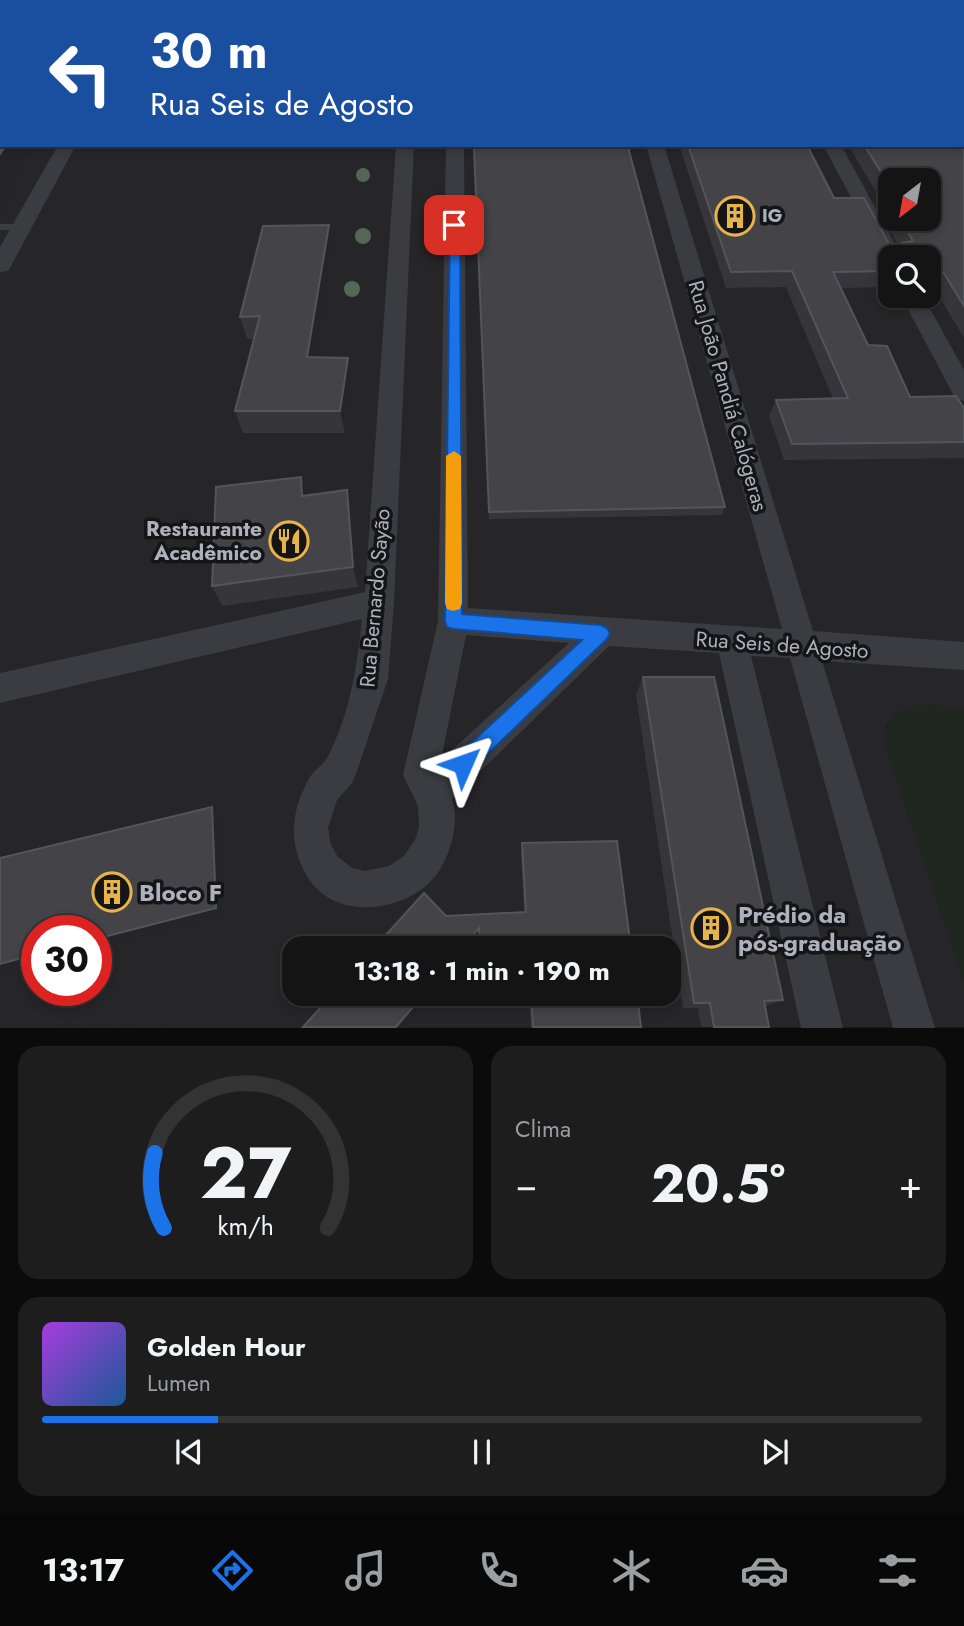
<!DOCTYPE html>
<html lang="pt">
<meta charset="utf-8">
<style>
body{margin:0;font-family:Jost,sans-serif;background:#1d1d1e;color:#f1f3f6;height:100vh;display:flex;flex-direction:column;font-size:26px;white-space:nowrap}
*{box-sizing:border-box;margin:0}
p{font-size:23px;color:#9d9ea0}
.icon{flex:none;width:38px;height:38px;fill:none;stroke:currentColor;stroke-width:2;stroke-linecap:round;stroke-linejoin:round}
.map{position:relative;height:1028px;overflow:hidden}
.side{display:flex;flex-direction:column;gap:18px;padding:18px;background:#0b0b0c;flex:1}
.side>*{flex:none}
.hud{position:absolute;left:0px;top:0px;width:964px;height:147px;box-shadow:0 4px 10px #0003,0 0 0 2px #333334;background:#1a4fa0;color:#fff;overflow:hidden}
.needle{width:46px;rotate:211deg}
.tools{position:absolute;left:878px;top:168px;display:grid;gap:14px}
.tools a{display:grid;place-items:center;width:63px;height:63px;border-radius:14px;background:#141415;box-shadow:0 4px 10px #0003,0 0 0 2px #333334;font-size:35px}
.speed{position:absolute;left:21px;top:915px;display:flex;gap:14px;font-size:35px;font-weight:700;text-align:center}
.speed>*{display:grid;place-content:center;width:91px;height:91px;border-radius:50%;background:#141415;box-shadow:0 4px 10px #0003,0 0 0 2px #333334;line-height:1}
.speed .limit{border:10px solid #d22;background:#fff;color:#111}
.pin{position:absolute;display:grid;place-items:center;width:60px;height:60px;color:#fff;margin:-30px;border-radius:14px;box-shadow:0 4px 10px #0006}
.me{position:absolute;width:77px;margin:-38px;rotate:47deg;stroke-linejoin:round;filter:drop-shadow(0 0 5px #0008)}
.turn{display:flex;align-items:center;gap:24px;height:147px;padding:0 35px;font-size:32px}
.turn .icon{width:91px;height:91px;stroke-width:2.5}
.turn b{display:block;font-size:49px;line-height:60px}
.big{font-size:52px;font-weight:700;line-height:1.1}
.side .widget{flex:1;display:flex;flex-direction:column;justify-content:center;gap:10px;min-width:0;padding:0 24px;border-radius:21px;background:#1d1d1e}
.side .dial{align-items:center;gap:0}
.dial svg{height:182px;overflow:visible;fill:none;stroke:#333334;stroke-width:7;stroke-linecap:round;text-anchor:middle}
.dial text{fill:#f1f3f6;stroke:none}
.song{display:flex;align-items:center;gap:21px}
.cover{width:84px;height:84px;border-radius:10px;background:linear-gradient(135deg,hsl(280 70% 55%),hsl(210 70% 35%))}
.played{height:7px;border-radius:4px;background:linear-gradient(90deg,#1a73e8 20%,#333334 20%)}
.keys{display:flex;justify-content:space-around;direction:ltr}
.heat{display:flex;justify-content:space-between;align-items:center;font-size:38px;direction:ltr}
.side .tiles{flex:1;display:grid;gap:18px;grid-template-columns:1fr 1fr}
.widget:last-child{grid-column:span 2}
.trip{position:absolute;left:282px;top:936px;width:399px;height:70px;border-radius:21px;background:#141415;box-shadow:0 4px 10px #0003,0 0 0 2px #333334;font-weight:700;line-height:70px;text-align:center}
.tab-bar{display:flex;height:112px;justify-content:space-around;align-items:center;background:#080808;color:#9d9ea0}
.tab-bar .icon{width:49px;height:49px}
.tab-bar .current{color:#1a73e8}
.tab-bar b{font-size:32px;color:#f1f3f6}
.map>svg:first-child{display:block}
.built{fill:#262629;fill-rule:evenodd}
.green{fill:#202721}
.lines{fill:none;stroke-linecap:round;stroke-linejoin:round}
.lane{fill:#3b3c41;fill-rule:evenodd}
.street{fill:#3b3c41;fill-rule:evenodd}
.secondary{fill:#494b51;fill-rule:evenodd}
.tree{fill:#556657}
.wall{fill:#36363a;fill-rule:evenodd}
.shaded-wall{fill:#252528}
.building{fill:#434348;stroke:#53555a;stroke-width:2}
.route{fill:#1a73e8;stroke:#114b97;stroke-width:2}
.slow{fill:#f59e0b}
.labels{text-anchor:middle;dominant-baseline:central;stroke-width:7;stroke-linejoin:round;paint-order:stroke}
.far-poi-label{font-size:18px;font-weight:bold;fill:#adb1bb;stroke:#151517;text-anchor:start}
.street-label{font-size:21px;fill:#adb1bb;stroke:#151517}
.poi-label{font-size:21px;font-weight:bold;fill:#adb1bb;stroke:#151517;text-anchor:end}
.near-poi-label{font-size:24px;font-weight:bold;fill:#adb1bb;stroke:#151517;text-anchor:start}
</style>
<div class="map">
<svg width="964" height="1028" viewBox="0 0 964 1028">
<rect width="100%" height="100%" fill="#1a1a1c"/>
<path class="built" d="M0 0H964V708L920 706 893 715 886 726 884 741 964 980V1027L0 1028ZM2 2H962V145H2ZM891 180H929V219H891ZM891 257H929V296H891ZM37 931H96V990H37ZM294 948H668V994H294Z"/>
<path class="green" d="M204 0H527L534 2H204Z
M920 706 964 708V980L884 741C888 716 895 708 920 706Z"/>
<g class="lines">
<path class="lane" d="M934 0H942V2H935Z
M0 42H2V46H0Z
M0 224H21L26 227 21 230H0Z"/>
<path class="street" d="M581 0H623L624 2H582Z
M58 145H76L11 266 8 271 0 272V247Z
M396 145H414L394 602 388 679 357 771 352 783 337 800 328 828 331 845 338 857 352 868 365 871 389 866 404 856 415 840 419 827 418 806 403 775 438 621 446 145H464L468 608 782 629 646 145H664L813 631 964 642V670L822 661 935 1028H893L790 658 751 656 843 1028H801L719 653 609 646 452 799C457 812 455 827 452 840 448 855 441 872 430 882 400 912 338 919 311 882 287 848 290 811 310 777 314 770 323 765 327 758 350 715 357 666 362 619L0 703V673L365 592ZM466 635 569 643 441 760Z
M823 145H841L902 257H891V263L885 261Z
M901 296H923L964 370V401L955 398Z"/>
<path class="secondary" d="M113 0H142L111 2Z
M152 0H176L178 2H153Z
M0 20H2V32H0Z
M962 22H964V34H962Z
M962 67H964V81H962Z"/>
</g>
<g class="tree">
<circle cx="363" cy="175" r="7"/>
<circle cx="363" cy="236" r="8"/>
<circle cx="352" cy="289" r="8"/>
</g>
<path class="wall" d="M964 132V338L933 286H929V257H891V287L840 288 868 345 910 397 964 408V458L784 460 769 416 776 400 833 399 786 287 726 288 679 145H807L834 198 890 246 898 249 899 247 882 214 885 207 848 145H962ZM891 180 929 219H891Z
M474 148 725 507 722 515 489 519Z
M333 248 316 357 348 358 352 380 345 433H243L235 411 254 339H247L240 317Z
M347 490 351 512 358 587 222 606 212 586 307 495Z
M643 677 783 1000 765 1006 769 1027H701L698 1008H683L636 695Z
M522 843 631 948 479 936 469 948 446 916 524 912 521 855Z
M481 994H523L481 995Z
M529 994H637L641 1027H531Z"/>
<path class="shaded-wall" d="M6 145H35L12 185 15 190 0 216V154Z
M329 225 333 248 313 380 307 357Z
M348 358 352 380 345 433 340 411Z
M301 477 307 498 302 496Z
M347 490 351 512 358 587 353 567Z
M212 807 220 817 225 914 96 948V939Z
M479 928V936L469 948H462Z
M37 954V963L0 973V964Z
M424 994H431L404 1027H396Z"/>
<path class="building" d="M2 50V145H6L0 154V52Z
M962 132H964V306L942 270H929V257H891V271L833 272 868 345 887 346 910 397 956 396 964 408V442L792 444 776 400 848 398 792 271 731 272 688 145H807L834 198H864L890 246 898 249 902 243 913 241 900 219H929V180H891V188L864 145H962Z
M628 147 725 507 489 512 474 148Z
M329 225 307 357 348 358 340 411H235L260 316 240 317 263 226Z
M301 477 302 496 347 490 353 567 212 586 216 487Z
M643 677H714L783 1000 764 1001 769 1027H714L710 1003H694Z
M212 807 216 908 96 939V931H37V954L0 964V858Z
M617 841 631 948H480L479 928 462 948H374L424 893 446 916 526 912 522 843Z
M333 994H424L396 1027H303Z
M531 994H637L641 1027H533Z"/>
<path class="route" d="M450 222 460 225 462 614 601 625 607 628 610 633 607 639 470 771 463 773 456 771 453 764 456 757 582 640 453 629 447 627 445 621Z"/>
<path class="slow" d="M454 451 461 456 462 603 460 609 453 611 447 609 445 603 446 456Z"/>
<defs>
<g id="building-ring" transform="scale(2.0125)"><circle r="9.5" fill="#151517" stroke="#e7b547" stroke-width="1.5"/><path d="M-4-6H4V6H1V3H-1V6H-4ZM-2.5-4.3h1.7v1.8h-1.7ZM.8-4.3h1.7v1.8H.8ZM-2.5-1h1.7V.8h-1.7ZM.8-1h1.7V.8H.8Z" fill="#e7b547"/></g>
<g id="restaurant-ring" transform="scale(2.0125)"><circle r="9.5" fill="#151517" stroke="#e7b547" stroke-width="1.5"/><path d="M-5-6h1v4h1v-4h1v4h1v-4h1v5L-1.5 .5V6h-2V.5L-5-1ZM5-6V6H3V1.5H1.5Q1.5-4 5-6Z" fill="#e7b547"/></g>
</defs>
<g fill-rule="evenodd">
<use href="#building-ring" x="735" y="216"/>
<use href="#restaurant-ring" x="289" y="541"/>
<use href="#building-ring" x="112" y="892"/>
<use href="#building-ring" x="711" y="928"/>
</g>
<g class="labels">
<g class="far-poi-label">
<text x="762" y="216">IG</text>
</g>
<g class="street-label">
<text transform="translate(728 396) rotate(74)">Rua João Pandiá Calógeras</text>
<text transform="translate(375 598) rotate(-85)">Rua Bernardo Sayão</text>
<text transform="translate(782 645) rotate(4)">Rua Seis de Agosto</text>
</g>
<g class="poi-label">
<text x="262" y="529">Restaurante<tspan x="262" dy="24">Acadêmico</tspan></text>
</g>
<g class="near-poi-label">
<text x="139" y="892">Bloco F</text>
<text x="738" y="914">Prédio da<tspan x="738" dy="28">pós-graduação</tspan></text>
</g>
</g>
</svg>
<div class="tools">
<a><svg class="needle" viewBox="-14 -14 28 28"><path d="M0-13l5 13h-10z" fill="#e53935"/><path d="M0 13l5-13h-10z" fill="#9d9ea0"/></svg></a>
<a><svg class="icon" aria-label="search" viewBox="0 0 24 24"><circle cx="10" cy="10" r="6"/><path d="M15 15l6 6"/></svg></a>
</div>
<div class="speed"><div class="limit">30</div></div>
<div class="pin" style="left:454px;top:225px;background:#d93025"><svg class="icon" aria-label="arrive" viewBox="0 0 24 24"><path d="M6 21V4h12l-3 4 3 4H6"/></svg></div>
<svg class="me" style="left:463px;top:764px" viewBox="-20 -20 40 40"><path d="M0-17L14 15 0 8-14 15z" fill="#1a73e8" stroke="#fff" stroke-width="4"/></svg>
<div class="trip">13:18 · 1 min · 190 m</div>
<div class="hud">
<div class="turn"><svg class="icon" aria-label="left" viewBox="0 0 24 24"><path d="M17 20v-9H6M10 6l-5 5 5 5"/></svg><div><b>30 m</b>Rua Seis de Agosto</div></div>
</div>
</div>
<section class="side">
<div class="tiles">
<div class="widget dial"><svg viewBox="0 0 100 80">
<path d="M14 69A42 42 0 1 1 86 69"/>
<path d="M14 69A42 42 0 0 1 10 36" stroke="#1a73e8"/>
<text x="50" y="56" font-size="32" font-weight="700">27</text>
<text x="50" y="72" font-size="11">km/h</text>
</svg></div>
<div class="widget"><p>Clima</p>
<div class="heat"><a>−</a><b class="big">20.5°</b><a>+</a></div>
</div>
<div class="widget">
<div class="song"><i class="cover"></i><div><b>Golden Hour</b><p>Lumen</p></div></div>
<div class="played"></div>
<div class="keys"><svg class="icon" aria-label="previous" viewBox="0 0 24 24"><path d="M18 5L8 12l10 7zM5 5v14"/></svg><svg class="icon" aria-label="pause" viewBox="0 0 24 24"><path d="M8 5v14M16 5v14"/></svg><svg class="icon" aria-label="next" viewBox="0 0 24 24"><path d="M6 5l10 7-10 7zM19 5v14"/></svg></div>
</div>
</div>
</section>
<nav class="tab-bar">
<b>13:17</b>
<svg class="icon current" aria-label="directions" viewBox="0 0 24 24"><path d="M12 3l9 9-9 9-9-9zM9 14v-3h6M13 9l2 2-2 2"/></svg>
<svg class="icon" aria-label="music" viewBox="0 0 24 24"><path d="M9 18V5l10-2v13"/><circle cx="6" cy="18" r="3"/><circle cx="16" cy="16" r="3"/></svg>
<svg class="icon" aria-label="phone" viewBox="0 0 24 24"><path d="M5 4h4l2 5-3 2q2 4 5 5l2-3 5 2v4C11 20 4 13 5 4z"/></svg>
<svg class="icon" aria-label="climate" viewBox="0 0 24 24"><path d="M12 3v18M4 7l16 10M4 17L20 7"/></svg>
<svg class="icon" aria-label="car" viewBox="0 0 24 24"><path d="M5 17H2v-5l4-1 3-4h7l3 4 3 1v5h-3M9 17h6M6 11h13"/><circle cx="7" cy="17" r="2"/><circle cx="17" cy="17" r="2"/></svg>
<svg class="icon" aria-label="filters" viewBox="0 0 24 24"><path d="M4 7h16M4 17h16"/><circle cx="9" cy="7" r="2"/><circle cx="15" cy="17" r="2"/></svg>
</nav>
